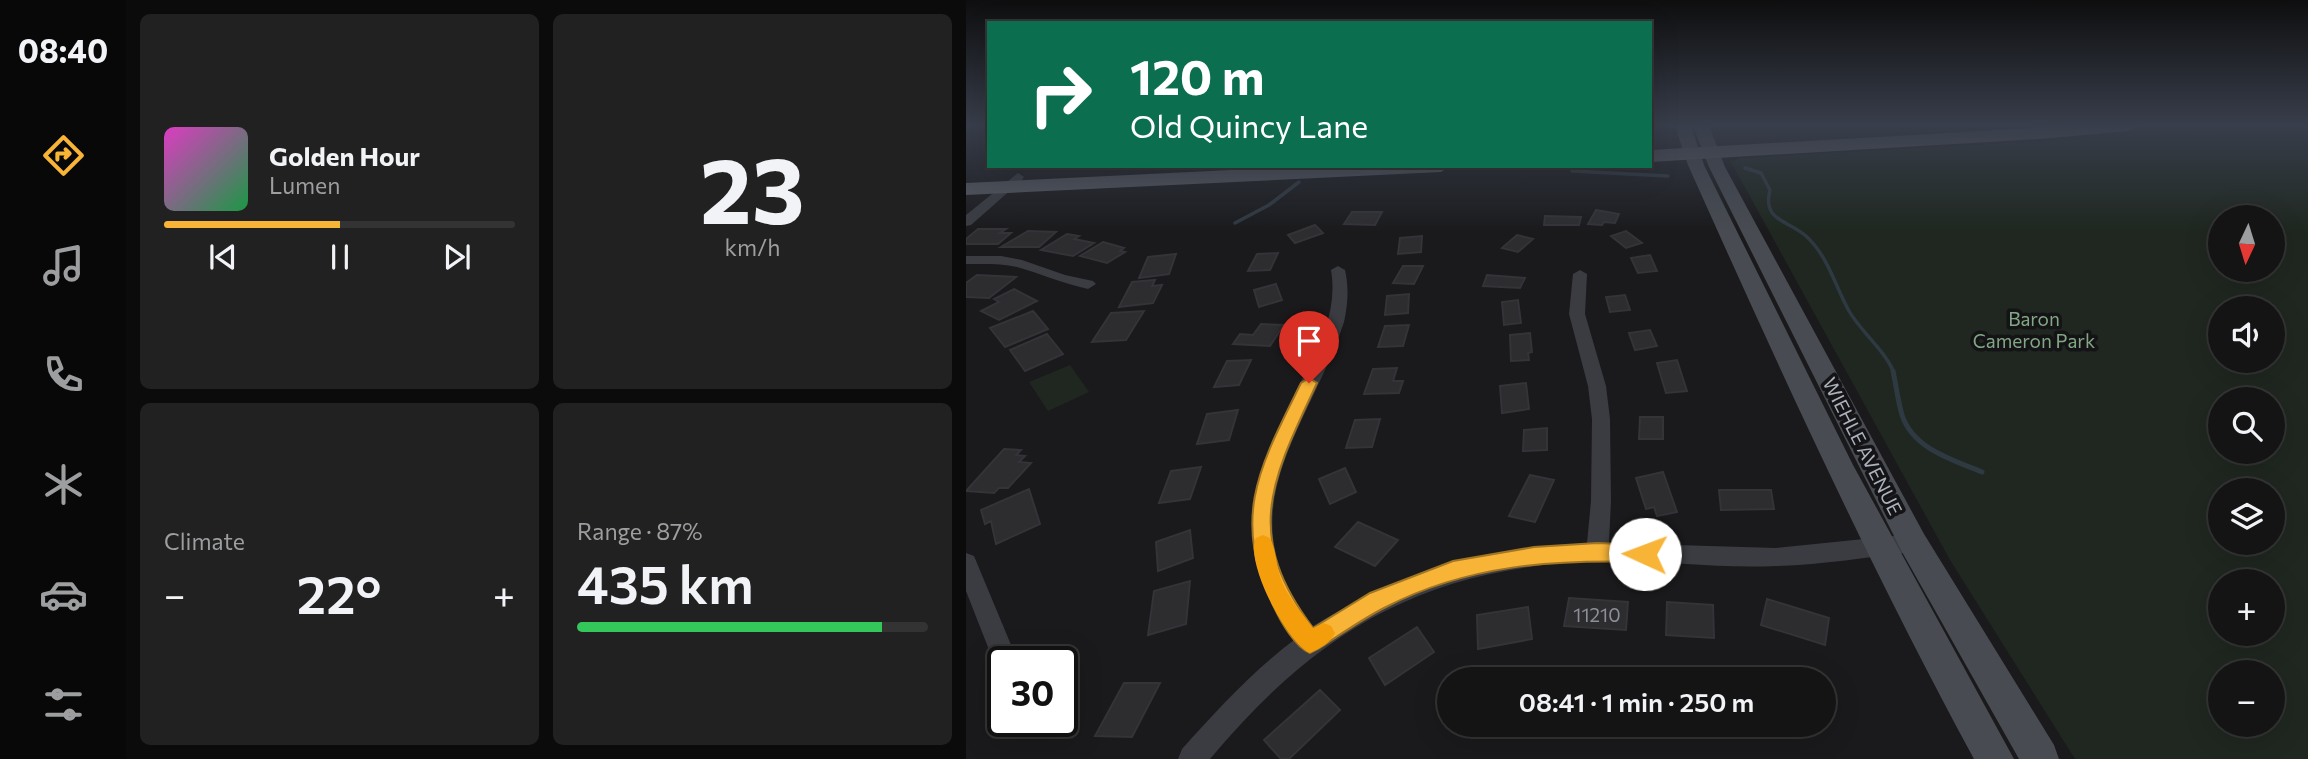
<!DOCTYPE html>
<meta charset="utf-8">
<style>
body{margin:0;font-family:Commissioner,sans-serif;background:#212122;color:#f1f3f6;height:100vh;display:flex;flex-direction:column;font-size:26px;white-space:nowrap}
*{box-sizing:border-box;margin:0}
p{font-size:23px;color:#9d9ea0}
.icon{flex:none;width:38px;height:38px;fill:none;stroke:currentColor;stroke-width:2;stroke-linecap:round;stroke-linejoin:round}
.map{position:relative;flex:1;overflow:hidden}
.drawer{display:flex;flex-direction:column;gap:14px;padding:14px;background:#0b0b0c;width:840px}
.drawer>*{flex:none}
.hud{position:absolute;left:21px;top:21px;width:665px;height:147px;border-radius:0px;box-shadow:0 7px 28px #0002,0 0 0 2px #333334;background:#0b6e4f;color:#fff;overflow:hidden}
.needle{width:46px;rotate:184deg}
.buttons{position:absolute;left:1242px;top:205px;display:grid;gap:14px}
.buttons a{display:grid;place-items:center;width:77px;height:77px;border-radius:50%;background:#141415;box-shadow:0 7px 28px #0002,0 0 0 2px #333334;font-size:35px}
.speed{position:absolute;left:21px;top:646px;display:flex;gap:14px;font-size:35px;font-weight:700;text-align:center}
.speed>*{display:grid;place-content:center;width:91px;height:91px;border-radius:50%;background:#141415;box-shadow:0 7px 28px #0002,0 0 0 2px #333334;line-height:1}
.speed .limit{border:4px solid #111;border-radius:10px;background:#fff;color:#111}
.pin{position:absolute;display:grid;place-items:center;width:60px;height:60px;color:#fff;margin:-72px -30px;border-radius:50% 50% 50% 0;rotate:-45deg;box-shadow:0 0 7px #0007}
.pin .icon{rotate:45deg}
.me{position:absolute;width:77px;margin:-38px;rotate:272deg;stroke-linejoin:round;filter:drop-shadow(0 0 5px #0008)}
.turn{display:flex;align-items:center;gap:24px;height:147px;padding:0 28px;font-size:32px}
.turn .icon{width:91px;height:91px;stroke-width:2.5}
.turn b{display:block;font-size:49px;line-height:60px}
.big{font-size:52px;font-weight:600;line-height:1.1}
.drawer .card{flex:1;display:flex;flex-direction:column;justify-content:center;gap:10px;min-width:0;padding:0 24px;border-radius:10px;background:#212122}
.drawer .dial{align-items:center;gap:0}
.dial b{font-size:91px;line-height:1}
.song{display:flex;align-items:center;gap:21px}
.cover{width:84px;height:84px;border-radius:10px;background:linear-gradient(135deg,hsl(310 70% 55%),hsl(140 70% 35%))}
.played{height:7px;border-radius:4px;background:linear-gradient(90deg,#f7b437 50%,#333334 50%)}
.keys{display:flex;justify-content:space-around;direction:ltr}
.heat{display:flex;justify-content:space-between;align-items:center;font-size:38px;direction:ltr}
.charge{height:10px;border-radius:5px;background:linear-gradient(90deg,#34c759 87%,#333334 0)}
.drawer .tiles{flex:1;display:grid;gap:14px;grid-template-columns:repeat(2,1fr)}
.trip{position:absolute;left:471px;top:667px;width:399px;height:70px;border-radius:35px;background:#141415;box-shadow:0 7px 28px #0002,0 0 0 2px #333334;font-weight:600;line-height:70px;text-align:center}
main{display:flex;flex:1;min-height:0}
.tabs{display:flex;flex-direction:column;width:126px;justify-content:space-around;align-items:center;background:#080808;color:#9d9ea0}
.tabs .icon{width:49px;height:49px}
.tabs .on{color:#f7b437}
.tabs b{font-size:32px;color:#f1f3f6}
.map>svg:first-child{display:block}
.green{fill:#1f2720;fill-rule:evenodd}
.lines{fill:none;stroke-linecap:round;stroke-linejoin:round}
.stream-far1{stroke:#2f3941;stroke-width:3.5}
.stream{stroke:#2f3941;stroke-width:5}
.building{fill:#2d2d30;stroke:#333338;stroke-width:2}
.street{fill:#3a3c41;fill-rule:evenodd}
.secondary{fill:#484b51;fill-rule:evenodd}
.primary{fill:#565960;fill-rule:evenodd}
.route{fill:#f7b437;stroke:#a17524;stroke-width:2}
.slow{fill:#f59e0b}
.labels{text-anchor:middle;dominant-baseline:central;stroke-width:7;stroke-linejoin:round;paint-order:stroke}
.park-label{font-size:19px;fill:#83a784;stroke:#141417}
.street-label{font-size:19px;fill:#acb1bc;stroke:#141417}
.near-number-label{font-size:19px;fill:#8c8f98}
</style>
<main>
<nav class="tabs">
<b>08:40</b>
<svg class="icon on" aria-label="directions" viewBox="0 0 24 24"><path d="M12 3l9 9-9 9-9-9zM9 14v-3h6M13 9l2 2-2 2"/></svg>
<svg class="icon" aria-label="music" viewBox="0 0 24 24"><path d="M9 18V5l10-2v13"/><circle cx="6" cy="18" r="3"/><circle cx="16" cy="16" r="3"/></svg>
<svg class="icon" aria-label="phone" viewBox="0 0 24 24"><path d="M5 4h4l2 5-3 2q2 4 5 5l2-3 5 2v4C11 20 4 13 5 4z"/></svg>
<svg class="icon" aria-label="climate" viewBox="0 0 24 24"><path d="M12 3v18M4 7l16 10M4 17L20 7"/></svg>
<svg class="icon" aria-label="car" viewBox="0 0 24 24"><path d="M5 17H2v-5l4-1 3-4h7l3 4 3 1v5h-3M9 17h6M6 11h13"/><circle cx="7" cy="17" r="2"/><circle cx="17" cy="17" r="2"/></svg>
<svg class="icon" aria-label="filters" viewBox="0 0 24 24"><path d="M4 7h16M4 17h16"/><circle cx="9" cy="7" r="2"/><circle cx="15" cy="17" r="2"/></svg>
</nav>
<section class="drawer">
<div class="tiles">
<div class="card">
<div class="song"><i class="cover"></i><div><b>Golden Hour</b><p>Lumen</p></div></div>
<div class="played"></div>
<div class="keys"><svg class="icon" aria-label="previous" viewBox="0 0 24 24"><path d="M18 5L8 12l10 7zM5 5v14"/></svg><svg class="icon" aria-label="pause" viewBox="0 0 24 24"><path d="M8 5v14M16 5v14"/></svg><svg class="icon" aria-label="next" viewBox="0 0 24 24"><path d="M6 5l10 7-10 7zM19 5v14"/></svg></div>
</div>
<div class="card dial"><b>23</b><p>km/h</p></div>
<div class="card"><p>Climate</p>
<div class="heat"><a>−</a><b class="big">22°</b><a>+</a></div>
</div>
<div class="card"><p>Range · 87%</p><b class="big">435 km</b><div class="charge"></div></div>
</div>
</section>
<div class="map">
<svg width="1342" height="759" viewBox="0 0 1342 759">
<rect width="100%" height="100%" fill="#1a1a1c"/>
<path class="green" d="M1220 126 1235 132 1261 126H1342V759H1109L984 560 765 162 774 158 1114 139ZM1255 217H1307V270H1255ZM1255 308H1307V360H1255ZM1255 399H1307V452H1255ZM1307 490V542H1255V490ZM1307 581V634H1255V581ZM1255 672H1307V724H1255Z
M104 365 123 392 82 411 63 382Z"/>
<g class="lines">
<path class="stream-far1" d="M779 168 795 173 804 190C796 221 822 220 840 236 862 256 869 286 883 311 895 332 919 350 928 373
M606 171 702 176
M269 223 303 205 333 182"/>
<path class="stream" d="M927 371C930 385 932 401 936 415 947 449 987 460 1016 472"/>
</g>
<path class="building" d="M630 210 653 214 649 223 638 222 636 225 622 224Z
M386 212H416L409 225 378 224Z
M579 216 615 217 613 225H578Z
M349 225 357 233 329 243 322 235Z
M12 229H40L34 233H45L32 244H0V239Z
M62 231 90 232 73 247H35Z
M660 231 676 243 660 248 645 236Z
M101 234 113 236 108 239 128 243 107 256 75 250Z
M551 235 567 239 552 252 536 248Z
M456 236 455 252 432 254 434 238Z
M137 242 158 248 154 251 159 252 141 263 114 256Z
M312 253 304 270 282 271 291 254Z
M210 254 203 274 173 278 182 257Z
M684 255 691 271 672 273 665 258Z
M437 266H457L448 284 427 283Z
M11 275 50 277 23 298 0 297V283Z
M521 275 559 278 554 288 517 286Z
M189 280 186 286 196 285 187 303 153 307 166 282Z
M310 284 316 300 293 307 288 290Z
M48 289 71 301 33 320 15 311 33 302 28 299Z
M443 294 442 313 419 315 421 296Z
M659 295 664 310 644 312 640 297Z
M552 300 555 323 538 325 536 302Z
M67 311 82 329 39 347 24 328Z
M178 311 160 340 126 342 145 313Z
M295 324 318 325 304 346 267 344 274 334 287 335Z
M443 325 437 346 412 347 419 326Z
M684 330 691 346 669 350 663 333Z
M564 333 566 352 562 353 563 360 545 361 544 335Z
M81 334 97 354 59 371 44 350Z
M285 360 273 385 248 387 261 361Z
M711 360 721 391 700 393 691 363Z
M431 368 427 381H437L433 393 398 394 407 369Z
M560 383 563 409 536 413 534 386Z
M272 410 263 440 231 444 241 414Z
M674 417H697V439H673Z
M414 419 406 447 380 448 389 420Z
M581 428V450L557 451 558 430Z
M38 449 55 450 50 455 59 456 53 462 65 463 42 488H33L28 493 0 491Z
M235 467 224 499 193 503 205 471Z
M379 468 390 492 364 504 353 479Z
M697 472 711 512 691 516 688 507 680 509 670 478Z
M564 475 588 480 569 522 543 516Z
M63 489 74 524 30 544 25 521 19 524 15 510Z
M753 490H805L808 509 755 510Z
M392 522 432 540 409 566 369 547Z
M224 530 227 558 192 571 190 542Z
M224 581 220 624 182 635 188 591Z
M603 598 662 602 660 630 598 626Z
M801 599 863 618 859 645 795 625Z
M701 602 747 605 748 638 700 635Z
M562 607 566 639 512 649 511 615Z
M451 627 468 652 419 685 403 658Z
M158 683H194L166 737 129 736Z
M354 690 374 710 323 759H315L298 740Z"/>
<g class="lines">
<path class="street" d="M52 173 58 177 56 180 5 225 0 226V215Z
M0 256H35L56 260 99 275 127 281 130 284 122 289C95 283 76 274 51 267 34 263 17 264 0 264Z
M372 266 379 270C383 288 382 304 378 322 341 434 256 511 347 626 439 571 514 551 621 543L625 501 626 419 622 386 603 314 607 274 614 270 621 274 619 314 640 386 644 419 645 501 643 543 810 548 947 534 955 537 958 543 955 549 947 552C901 557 856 565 810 566 750 569 690 559 630 561 458 568 353 629 244 759H212L216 749C251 710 286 672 328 640 252 537 293 469 342 367 358 336 371 306 365 270Z
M0 553 8 556 48 652 45 660 36 664 27 660 0 591Z"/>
<path class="secondary" d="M709 126H725L738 165 887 465 1048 759H1008C903 566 812 366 722 165Z
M727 126H743L759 167 958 534 1088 745 1093 759H1053L936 552 743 167Z"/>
<path class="primary" d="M1103 126H1172L1163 131 1073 139 684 162V150Z
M349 166H484L475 172 0 195V183Z"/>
</g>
<linearGradient id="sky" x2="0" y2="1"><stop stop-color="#0e0e0f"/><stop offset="0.54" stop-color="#383e4b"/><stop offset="1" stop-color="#383e4b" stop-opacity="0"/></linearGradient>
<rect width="1342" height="232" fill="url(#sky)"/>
<path class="route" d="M343 378 351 383C306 479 276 534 347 628L404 593 487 561 568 547 631 543 679 545 686 548 689 554 686 560 679 562C589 559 501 565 420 607 396 619 374 635 352 649L344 653C329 647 315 622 308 607 264 517 294 466 335 383Z"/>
<path class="slow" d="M297 535 304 538C310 550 310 563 314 576 320 595 335 612 347 628L358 623 365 626 369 633C364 643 355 648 344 653 321 643 278 561 290 538Z"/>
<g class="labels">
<g class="park-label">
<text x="1068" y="318">Baron<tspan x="1068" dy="22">Cameron Park</tspan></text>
</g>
<g class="street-label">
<text transform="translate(897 446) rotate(63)">WIEHLE AVENUE</text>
</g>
<g class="near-number-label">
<text x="631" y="614">11210</text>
</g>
</g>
</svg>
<div class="buttons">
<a><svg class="needle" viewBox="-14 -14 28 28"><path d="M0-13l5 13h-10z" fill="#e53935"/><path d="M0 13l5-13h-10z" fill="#9d9ea0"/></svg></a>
<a><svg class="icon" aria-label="sound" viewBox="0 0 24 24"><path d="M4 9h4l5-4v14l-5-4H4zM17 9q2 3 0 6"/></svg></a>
<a><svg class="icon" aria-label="search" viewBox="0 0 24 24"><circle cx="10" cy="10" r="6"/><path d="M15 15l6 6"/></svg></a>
<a><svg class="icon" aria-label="layers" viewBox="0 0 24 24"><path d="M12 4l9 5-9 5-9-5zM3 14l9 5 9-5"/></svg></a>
<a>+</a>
<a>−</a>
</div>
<div class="speed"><div class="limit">30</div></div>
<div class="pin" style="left:343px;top:383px;background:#d93025"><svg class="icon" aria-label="arrive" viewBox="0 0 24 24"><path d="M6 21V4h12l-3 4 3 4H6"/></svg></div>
<svg class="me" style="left:679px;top:554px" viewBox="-20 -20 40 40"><circle r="19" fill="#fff"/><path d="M0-13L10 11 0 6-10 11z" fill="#f7b437"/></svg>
<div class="trip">08:41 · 1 min · 250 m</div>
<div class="hud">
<div class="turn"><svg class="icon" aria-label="right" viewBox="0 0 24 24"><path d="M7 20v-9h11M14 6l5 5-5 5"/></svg><div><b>120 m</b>Old Quincy Lane</div></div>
</div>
</div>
</main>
